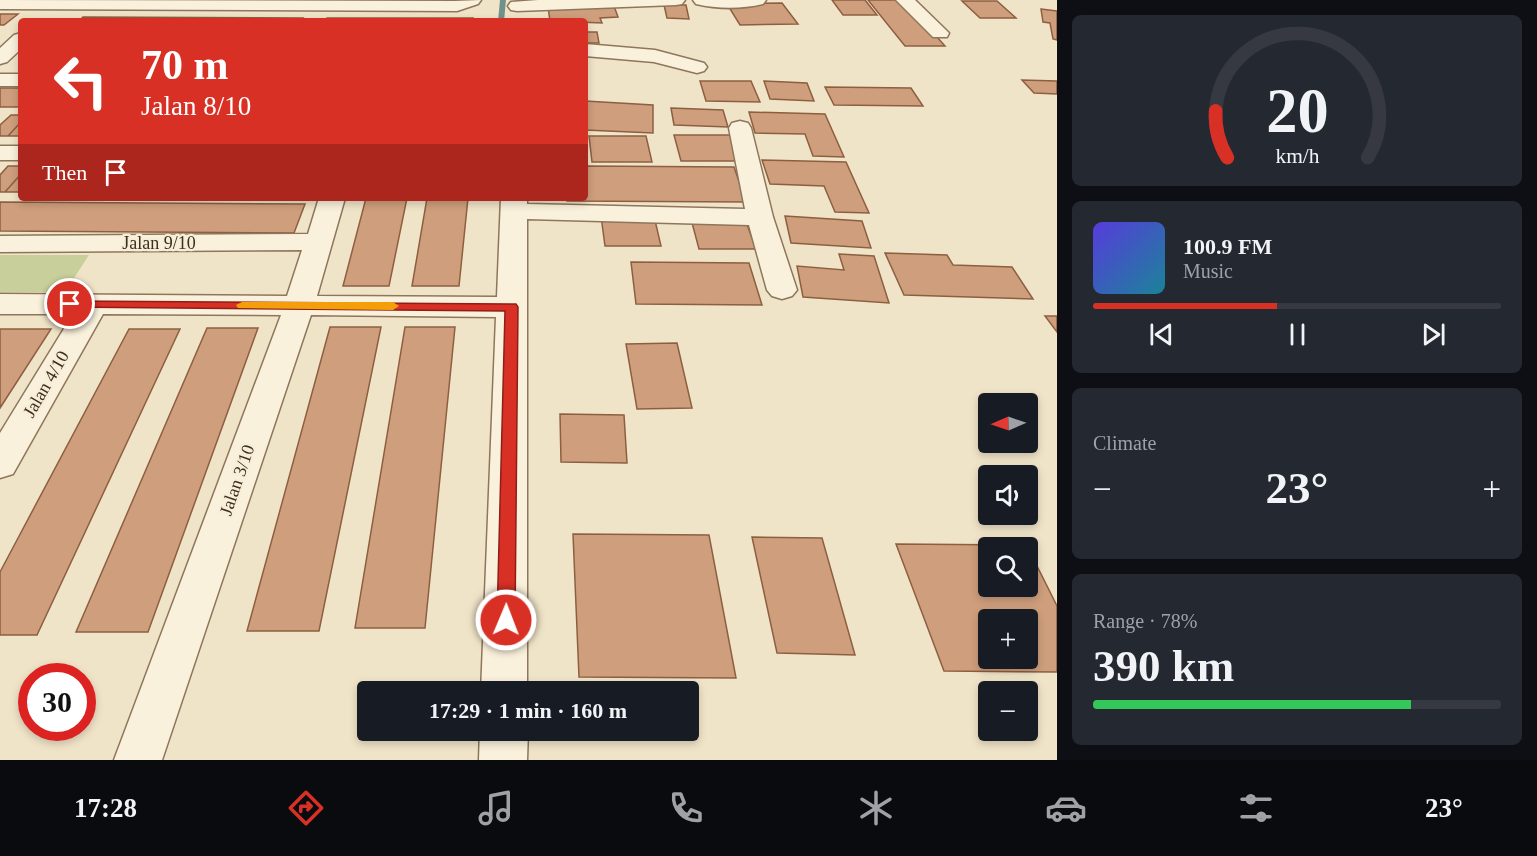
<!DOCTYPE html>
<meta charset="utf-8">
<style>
body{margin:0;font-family:Georgia,serif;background:#242831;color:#f1f3f6;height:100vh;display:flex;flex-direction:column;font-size:22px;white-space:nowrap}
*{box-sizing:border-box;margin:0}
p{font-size:20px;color:#9ea1a6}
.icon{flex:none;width:33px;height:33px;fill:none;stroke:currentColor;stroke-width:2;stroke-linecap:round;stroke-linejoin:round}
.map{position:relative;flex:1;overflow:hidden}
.panel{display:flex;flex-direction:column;gap:15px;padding:15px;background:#0d0f14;width:480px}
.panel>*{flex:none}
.hud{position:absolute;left:18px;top:18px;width:570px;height:183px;border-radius:6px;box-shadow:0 3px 9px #0003;background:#d93025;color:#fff;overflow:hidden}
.needle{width:39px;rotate:268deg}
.tools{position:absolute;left:978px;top:393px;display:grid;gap:12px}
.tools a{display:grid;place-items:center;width:60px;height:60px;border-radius:6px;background:#171b24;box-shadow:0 3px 9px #0003;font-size:30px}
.speed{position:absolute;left:18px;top:663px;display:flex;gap:12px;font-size:30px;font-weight:700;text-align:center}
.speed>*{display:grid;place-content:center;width:78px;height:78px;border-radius:50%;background:#171b24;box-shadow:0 3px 9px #0003;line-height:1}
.speed .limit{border:9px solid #d22;background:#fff;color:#111}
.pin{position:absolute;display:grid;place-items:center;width:51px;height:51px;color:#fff;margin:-26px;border:3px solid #fff;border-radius:50%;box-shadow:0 2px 6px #0007}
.me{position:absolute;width:66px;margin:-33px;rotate:1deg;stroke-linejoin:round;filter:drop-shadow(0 0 4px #0008)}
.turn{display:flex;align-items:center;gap:21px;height:126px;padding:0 24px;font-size:27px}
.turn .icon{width:78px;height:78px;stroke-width:2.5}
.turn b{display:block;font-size:42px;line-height:51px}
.then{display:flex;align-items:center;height:57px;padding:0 24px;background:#0003;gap:12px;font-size:22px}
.big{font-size:45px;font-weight:600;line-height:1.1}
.panel .card{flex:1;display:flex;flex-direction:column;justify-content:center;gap:9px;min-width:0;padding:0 21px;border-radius:9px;background:#242831}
.panel .dial{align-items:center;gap:0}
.dial svg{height:156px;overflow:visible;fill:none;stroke:#363941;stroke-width:7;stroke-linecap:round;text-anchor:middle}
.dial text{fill:#f1f3f6;stroke:none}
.song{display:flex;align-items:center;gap:18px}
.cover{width:72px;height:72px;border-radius:9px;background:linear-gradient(135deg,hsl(250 70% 55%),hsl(190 70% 35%))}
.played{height:6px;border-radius:3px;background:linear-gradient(90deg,#d93025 45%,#363941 45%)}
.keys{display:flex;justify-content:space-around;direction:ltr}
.heat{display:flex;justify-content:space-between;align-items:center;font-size:33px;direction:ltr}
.charge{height:9px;border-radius:4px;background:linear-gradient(90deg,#34c759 78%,#363941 0)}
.trip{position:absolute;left:357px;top:681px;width:342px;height:60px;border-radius:6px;background:#171b24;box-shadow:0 3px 9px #0003;font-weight:600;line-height:60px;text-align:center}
.dock{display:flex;height:96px;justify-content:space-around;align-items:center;background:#090b0e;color:#9ea1a6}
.dock .icon{width:42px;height:42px}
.dock .active{color:#d93025}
.dock b{font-size:27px;color:#f1f3f6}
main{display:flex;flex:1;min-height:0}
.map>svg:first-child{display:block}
.green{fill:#c9cf9b}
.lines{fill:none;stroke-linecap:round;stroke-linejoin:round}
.stream{fill:#6f938a;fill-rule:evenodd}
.building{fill:#cf9f7d;stroke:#8d5f41;stroke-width:1.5;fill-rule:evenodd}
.minor-casing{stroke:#8d765c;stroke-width:3}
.minor{fill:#faf1dc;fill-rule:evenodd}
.route{fill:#d93025;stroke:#8d1f18;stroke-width:1.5}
.slow{fill:#f59e0b}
.labels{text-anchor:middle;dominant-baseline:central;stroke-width:4.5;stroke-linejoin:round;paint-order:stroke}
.street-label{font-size:18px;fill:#3d2e20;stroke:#f7eed8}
</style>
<main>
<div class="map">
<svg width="1057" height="760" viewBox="0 0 1057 760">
<rect width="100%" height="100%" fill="#f0e4c8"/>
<path class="green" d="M0 255H89L65 292H0Z"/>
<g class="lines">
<path class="stream" d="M500 0H506L504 21H498Z"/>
</g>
<path class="building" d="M832 0H865L877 15H843Z
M868 0H904L945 46H905Z
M962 1H997L1016 18H980Z
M782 3 798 24 740 25 727 4Z
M664 5H686L689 19 667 18Z
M614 6 618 17 600 18 602 23 550 21 548 7Z
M1041 9 1057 11V40L1053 39 1050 23 1043 22Z
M0 14H18L4 25H0Z
M83 17 303 18 301 21H79Z
M327 18H473L472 21H325Z
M585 32H597L599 43H585Z
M1022 80 1057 81V94L1034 93Z
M700 81H751L760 102 706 101Z
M764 81 807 83 814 101 770 99Z
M825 87 911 88 923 106 834 105Z
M0 88H21V107H0Z
M585 101 653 105V133L585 130Z
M671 108 723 110 728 127 674 125Z
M749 112 825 114 844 157 813 156 805 134 755 133Z
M11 115H21V122L8 136H0V125Z
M21 122V136H8Z
M674 135H730L740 161H681Z
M589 136H646L652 162H592Z
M762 160 846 162 869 213 835 212 824 186 770 184Z
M8 166H21V174L5 192H0V175Z
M585 166 734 167 746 202 567 201V198H585Z
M21 174V192H5Z
M366 198H407L389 286H343Z
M427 198H468L459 286H412Z
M0 202 305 204 294 233 0 231Z
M601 216H654L661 246H605Z
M785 216 862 221 871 248 791 243Z
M691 219H745L756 249H699Z
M885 253 947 255 953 265 1012 267 1033 299 904 295Z
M839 254 874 256 889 303 803 297 797 266 844 270Z
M631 262 749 263 762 305 636 304Z
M1045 316H1057V332Z
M330 327H381L319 631H247Z
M405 327H455L425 628H355Z
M207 328H258L148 632H76Z
M0 329H51L0 408Z
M129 329H180L37 635H0V572Z
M677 343 692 408 637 409 626 344Z
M560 414 624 415 627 463 561 462Z
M573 534 709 535 736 678 579 677Z
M752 537 822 538 855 655 777 653Z
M896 544 1026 545 1027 548H988V586H1028V548L1057 606V672L944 671ZM988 620H1028V658H988Z"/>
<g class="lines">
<g class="minor-casing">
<path id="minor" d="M0 0 455 1 481 0 478 4 457 11 0 9Z
M538 0H685L682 4 676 5 517 11 511 10 508 6 511 2Z
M693 0H766L763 4C742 9 717 9 696 4Z
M896 0H915L949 33 947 37H933Z
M21 33V49L7 62 0 64V48L14 35Z
M585 44 655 50 704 63 707 67 704 71 697 73 654 62 585 56Z
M0 74H21V86H0Z
M740 121 748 123 751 128 773 217 797 290 792 296 782 299 772 296 767 290 749 225 527 219V692H481L496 317 311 315 162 760H114L281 315 103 314 13 474 0 478V433L73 314H0V294L287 296 302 250 0 252V236L308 234 319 198H345L317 296 497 297 501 198H527V204L745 209 729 128 732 123Z
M0 146H21V160H0Z
M480 730H528L527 760H479Z"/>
</g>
<use href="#minor" class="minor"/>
</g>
<path class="route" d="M70 301 516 304 518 307 515 620 512 626 506 628 500 626 497 620 505 311 65 307 64 304Z"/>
<path class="slow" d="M242 302H393L399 306 393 310 238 308 236 305Z"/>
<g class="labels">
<g class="street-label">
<text x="159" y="243">Jalan 9/10</text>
<text transform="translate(46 384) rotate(-60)">Jalan 4/10</text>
<text transform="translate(237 480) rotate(-71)">Jalan 3/10</text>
</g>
</g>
</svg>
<div class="tools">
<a><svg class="needle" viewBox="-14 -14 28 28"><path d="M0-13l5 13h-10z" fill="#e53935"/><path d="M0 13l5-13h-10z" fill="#9ea1a6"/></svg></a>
<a><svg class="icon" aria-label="sound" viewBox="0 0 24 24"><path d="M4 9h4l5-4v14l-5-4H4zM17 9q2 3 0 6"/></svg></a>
<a><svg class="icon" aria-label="search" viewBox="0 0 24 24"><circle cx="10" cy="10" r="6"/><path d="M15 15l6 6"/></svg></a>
<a>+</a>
<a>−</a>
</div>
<div class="speed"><div class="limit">30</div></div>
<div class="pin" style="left:70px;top:304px;background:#d93025"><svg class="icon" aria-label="arrive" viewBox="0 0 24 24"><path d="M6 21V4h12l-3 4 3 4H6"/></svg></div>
<svg class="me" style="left:506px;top:620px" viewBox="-20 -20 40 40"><circle r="17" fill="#d93025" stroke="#fff" stroke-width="3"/><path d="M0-11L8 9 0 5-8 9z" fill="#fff"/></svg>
<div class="trip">17:29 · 1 min · 160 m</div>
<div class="hud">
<div class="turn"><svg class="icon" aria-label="left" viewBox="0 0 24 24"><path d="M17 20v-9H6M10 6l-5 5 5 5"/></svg><div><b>70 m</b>Jalan 8/10</div></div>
<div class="then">Then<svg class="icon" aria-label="arrive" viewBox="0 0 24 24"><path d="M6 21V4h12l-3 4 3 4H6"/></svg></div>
</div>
</div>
<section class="panel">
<div class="card dial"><svg viewBox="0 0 100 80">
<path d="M14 69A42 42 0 1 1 86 69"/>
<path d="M14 69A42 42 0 0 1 8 45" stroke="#d93025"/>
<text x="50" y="56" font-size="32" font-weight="700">20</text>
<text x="50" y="72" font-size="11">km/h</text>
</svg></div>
<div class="card">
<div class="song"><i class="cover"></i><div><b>100.9 FM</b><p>Music</p></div></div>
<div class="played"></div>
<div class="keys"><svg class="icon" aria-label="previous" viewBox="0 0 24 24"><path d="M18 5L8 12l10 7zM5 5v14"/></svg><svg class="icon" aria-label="pause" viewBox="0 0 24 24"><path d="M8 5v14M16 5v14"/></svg><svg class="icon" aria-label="next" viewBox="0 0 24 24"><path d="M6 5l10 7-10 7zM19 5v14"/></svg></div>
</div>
<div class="card"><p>Climate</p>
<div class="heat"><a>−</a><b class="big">23°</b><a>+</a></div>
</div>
<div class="card"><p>Range · 78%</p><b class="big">390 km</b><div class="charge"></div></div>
</section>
</main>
<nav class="dock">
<b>17:28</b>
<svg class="icon active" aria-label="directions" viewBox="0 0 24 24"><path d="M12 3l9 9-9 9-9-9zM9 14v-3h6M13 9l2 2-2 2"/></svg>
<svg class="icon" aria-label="music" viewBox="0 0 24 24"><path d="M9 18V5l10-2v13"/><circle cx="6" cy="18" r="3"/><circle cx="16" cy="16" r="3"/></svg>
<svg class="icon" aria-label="phone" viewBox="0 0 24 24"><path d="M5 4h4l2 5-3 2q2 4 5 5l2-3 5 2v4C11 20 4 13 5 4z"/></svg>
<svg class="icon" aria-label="climate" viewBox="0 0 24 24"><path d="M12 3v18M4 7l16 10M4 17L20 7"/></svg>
<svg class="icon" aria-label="car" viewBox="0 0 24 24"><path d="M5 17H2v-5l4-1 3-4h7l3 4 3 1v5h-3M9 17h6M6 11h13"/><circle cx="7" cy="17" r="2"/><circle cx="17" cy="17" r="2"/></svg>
<svg class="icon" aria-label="filters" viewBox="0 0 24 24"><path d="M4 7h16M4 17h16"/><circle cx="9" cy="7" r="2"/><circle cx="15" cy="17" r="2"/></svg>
<b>23°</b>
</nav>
